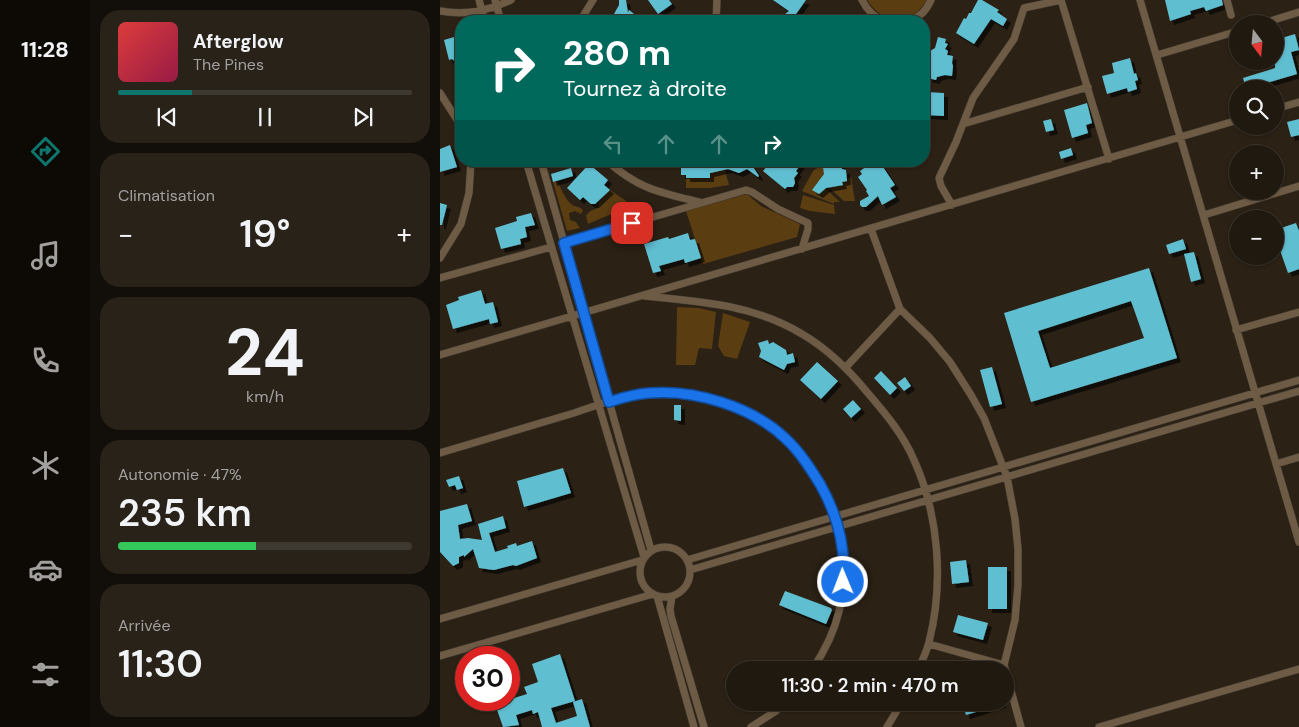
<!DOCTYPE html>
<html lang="fr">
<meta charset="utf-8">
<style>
body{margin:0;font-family:"DM Sans",sans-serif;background:#282219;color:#f1f3f6;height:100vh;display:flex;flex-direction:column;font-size:19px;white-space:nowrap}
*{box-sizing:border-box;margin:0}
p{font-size:16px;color:#a2a09f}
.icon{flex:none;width:28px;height:28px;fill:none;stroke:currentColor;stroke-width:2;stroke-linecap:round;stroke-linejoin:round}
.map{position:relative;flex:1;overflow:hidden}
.details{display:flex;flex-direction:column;gap:10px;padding:10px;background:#120e09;width:350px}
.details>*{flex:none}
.hud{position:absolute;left:15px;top:15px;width:475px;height:152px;border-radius:20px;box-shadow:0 1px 4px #0004,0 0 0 1px #3d3830;background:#00695c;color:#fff;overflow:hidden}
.needle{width:32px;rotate:164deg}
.fabs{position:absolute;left:789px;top:15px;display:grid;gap:10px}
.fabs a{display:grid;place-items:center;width:55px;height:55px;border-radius:50%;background:#201910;box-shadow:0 1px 4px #0004,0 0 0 1px #3d3830;font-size:25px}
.speed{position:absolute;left:15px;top:646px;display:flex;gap:10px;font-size:25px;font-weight:700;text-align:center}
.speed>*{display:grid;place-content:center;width:65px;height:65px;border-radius:50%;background:#201910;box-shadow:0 1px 4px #0004,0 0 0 1px #3d3830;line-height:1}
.speed .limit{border:8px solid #d22;background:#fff;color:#111}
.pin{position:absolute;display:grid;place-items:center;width:42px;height:42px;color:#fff;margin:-21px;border-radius:10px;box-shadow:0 2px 8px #0006}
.me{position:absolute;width:55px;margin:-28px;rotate:359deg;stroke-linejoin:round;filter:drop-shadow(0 0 4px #0008)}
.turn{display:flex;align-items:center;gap:18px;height:105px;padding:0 25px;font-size:22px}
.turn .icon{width:65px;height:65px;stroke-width:2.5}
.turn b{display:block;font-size:35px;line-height:42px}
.lanes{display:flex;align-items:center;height:48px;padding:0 25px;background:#0003;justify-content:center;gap:25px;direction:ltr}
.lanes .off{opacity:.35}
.big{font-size:38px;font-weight:600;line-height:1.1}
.details .widget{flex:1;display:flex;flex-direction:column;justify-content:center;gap:8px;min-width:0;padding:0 18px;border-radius:20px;background:#282219}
.details .dial{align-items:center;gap:0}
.dial b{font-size:65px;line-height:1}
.song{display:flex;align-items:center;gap:15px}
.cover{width:60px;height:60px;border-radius:8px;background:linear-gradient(135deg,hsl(0 70% 55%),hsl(340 70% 35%))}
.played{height:5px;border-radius:2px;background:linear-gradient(90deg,#0f766e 25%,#3d3830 25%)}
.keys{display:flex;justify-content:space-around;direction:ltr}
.heat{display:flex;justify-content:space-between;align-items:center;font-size:28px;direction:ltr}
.charge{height:8px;border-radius:4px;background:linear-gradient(90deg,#34c759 47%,#3d3830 0)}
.trip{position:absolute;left:286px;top:661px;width:288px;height:50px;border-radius:25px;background:#201910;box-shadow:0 1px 4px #0004,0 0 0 1px #3d3830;font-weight:600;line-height:50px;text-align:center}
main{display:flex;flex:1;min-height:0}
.tab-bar{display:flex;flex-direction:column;width:90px;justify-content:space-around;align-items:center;background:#0d0a06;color:#a2a09f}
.tab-bar .icon{width:35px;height:35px}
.tab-bar .selected{color:#0f766e}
.tab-bar b{font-size:22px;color:#f1f3f6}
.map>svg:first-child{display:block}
.green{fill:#5b3d12}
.building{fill:#60bed1;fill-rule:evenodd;filter:url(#shadow)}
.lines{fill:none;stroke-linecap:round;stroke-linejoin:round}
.minor-casing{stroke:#473e32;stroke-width:8}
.minor{stroke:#6e5b45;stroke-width:7}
.route-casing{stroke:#114b97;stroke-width:12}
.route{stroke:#1a73e8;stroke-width:9}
</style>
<main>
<nav class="tab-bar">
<b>11:28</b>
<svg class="icon selected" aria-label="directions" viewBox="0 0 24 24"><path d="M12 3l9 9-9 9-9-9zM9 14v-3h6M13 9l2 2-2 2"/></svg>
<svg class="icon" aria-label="music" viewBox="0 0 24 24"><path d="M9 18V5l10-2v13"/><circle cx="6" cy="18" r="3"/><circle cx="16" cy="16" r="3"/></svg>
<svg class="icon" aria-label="phone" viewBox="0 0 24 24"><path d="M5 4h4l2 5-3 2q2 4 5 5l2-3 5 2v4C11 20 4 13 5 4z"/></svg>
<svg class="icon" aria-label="climate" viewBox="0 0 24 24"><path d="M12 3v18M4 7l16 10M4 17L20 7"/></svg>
<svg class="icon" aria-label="car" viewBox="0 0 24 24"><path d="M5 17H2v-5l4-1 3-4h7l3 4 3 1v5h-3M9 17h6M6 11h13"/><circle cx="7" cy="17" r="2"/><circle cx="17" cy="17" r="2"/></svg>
<svg class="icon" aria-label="filters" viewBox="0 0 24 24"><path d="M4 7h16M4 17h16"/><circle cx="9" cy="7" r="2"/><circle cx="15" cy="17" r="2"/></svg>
</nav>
<section class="details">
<div class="widget">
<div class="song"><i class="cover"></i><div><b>Afterglow</b><p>The Pines</p></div></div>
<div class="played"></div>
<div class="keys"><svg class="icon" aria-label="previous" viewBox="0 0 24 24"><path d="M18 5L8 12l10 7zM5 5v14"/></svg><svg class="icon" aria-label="pause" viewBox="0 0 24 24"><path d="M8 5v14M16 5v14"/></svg><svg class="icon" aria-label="next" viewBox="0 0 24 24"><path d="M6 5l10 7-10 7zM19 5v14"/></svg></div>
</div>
<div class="widget"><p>Climatisation</p>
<div class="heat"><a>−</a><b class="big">19°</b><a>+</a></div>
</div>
<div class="widget dial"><b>24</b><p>km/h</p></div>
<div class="widget"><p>Autonomie · 47%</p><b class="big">235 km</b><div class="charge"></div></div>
<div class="widget"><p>Arrivée</p><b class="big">11:30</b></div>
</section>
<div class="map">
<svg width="859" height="727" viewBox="0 0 859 727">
<defs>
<filter id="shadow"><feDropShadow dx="4" dy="4" stdDeviation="0" flood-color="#0009"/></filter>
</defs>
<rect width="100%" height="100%" fill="#2b2115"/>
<path class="green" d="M427 0H487C471 26 444 26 427 0Z
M270 161 278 171 285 170 289 185 270 188H246V178H270Z
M380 166H387L385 174 382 176 380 184 377 183 373 190 383 191 385 188 400 202H394V204L362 191 373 171Z
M411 177 415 201H404L389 188 395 184V186L403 185 402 182H406V179Z
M117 181C121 188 125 199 131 204 135 207 139 206 143 210L141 214 135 211 129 213 130 220 136 222 140 228 127 231 113 182Z
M170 190 185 200 192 208 188 211 169 215 148 224 146 216C149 211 152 210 158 208L159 202Z
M307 194 321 206 360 224 357 237 263 264 246 211Z
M363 195 394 205 395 214 370 211 360 208Z
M237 307 259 308 276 312 272 349 259 348 255 365H236Z
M283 313 310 322 297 359 284 356 278 346Z"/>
<path class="building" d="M179 0H186L188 13 189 10 198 17 195 21H170L179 5Z
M208 0H229L232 4 218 14Z
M333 0H366L351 21H336L349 11Z
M538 0H542L559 10 557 12 567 19 563 26 551 19 534 44 516 33 524 18 526 19 529 13H531Z
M725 0H782L783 5 766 11 764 7 750 11 751 14 730 21Z
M855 34 859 50 851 52 857 74 806 89 803 78 835 68V40Z
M21 35V66L12 59 9 60 4 40Z
M498 37 506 39 505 43 508 44 505 49 508 51 507 55 513 56 512 63 513 66 512 76 505 75 497 77 496 80 488 78 491 62 488 56 490 51 495 48Z
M690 58 694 74 696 73 698 80 695 81 697 89 688 92 687 88 667 94 662 76 674 73 672 63Z
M487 92 504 93V116L486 115Z
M647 103 652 123 646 125 648 133 632 138 624 110Z
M611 119 614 130 606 132 603 121Z
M859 119V135L851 137 847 122Z
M10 145 17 167 0 172V149Z
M631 148 633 155 621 159 619 152Z
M244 161H309L319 176 318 177 307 169 299 173 288 169 270 173V178H246V175H241V162Z
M331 161H342L349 167 353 161H357L361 164 356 171 358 173 354 178 355 183 353 187H347L345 189 323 171Z
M382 161H401L402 169 406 170 407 181 402 182 403 185 386 188 379 194 372 190 384 174Z
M434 161H439L455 185 450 188 456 197 442 205 438 196 426 207H422L420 205V201L429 196 426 191 427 190 418 177 422 174 420 171Z
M149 164 168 180 164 185 170 190 155 204H151L143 197 140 200 127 188Z
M131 168 133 176 113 182 111 174Z
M0 203 7 205 2 225H0Z
M91 213 95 225 85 227 87 237 80 239 81 244 61 249 55 228 77 221 76 217Z
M856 223 859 231V269L848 273 835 236V230Z
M248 233 250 240 255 239 261 258 245 263 244 259 219 266 221 271 213 273 204 244 228 237 229 239Z
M743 239 746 249 729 254 726 245Z
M754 252 761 279 751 282 744 254Z
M709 268 737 358 591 402 564 313ZM691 301 704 338 610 368 598 331Z
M41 290 45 304 53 302 58 322 50 324 49 319 13 329 6 305 19 300 18 297Z
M328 340 329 344 333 342 346 350 347 355 353 353 355 362 347 364 344 370 319 357 321 351 318 343Z
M377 362 398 381 381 399 360 380Z
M552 367 562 404 550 407 540 370Z
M441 371 457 388 450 395 434 378Z
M465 377 471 386 464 391 457 383Z
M413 400 421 409 411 418 403 409Z
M234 405H241V421L234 420Z
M123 468 131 493 84 507 77 481Z
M19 476 23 488 17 490 15 485 9 487 6 480Z
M27 504 32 521 18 525 20 539 28 538 42 540 38 524 63 516 66 528 49 533 55 552 68 548 67 546 76 543 77 546 92 541 97 558 76 566 73 565 54 570 39 568 33 549 24 557V555L19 557V563L13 566 0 552V511Z
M526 560 529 582 512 584 510 562Z
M548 567H567V609H548Z
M345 591 391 608 392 610 386 624 339 605Z
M518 615 548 623 543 640 513 632Z
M120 654 135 701 111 708 116 723 137 716 133 702 142 699 150 727H102L98 712 93 714 92 710 76 715 79 725 63 727 55 704 87 694 84 687 98 682 92 664Z
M522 702H562V704L526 715Z"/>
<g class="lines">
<g class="minor-casing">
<path id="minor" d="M39 0 45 21
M55 0 61 21
M422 0C427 10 433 17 444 21
M621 0 669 159
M700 0 859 542
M787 0 791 15
M0 11C25 16 48 11 71 0
M140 21 153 0
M276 21 277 0
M469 21C480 17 486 11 491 0
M821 24 859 12
M717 55 798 31
M0 93 19 123 21 131
M835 109 859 102
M523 124 648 87
M86 161 204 557
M101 161 211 550
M167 161C199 189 218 192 259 202
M512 205 501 186 499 178 516 142 533 98 574 39 584 8 621 0
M764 215 859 186
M124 243 306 190 312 192 338 209 368 223V229L362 249
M0 258 21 224 29 193 31 161
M0 278 111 247
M205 296C259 301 315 305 362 334 388 349 408 369 427 392 445 413 463 434 474 460 499 515 504 583 489 642 487 651 482 661 478 670
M460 309 490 338 510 362 531 395 544 418 567 477 575 519 578 549V585L575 620 564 665 581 727
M796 330 859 312
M0 355 798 120
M406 367 460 309 431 229
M0 453C45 440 89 426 134 413 158 405 185 394 211 393 269 391 331 413 367 462 377 476 385 493 392 508 397 520 399 532 401 545 408 593 399 630 372 670
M836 464 859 457
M200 572a25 25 0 1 1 50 0a25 25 0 1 1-50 0Z
M247 560 859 380
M250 570 859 391
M217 596 254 727
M232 596 230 609 231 616 264 727
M0 619 202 560
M489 644 564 665
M0 656 213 594
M311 727 336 711 344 702
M447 727 462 702
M659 727 859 669"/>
</g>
<use href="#minor" class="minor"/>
</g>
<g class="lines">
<g class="route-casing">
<path id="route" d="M192 223 124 243 169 402C181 398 196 394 209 393 255 389 313 407 346 439 360 452 370 468 380 484 397 514 406 548 403 582"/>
</g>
<use href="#route" class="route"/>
</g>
</svg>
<div class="fabs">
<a><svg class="needle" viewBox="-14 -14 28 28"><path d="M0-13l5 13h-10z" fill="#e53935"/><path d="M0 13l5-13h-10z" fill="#a2a09f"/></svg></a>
<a><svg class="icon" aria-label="search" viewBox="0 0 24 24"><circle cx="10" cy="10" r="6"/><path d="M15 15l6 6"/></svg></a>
<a>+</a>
<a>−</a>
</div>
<div class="speed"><div class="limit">30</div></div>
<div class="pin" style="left:192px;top:223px;background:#d93025"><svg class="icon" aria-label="arrive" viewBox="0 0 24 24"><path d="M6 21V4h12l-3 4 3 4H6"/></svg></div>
<svg class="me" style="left:403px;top:582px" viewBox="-20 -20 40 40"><circle r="17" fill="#1a73e8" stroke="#fff" stroke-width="3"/><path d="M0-11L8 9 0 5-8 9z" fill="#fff"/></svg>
<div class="trip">11:30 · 2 min · 470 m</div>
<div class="hud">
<div class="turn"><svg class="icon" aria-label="right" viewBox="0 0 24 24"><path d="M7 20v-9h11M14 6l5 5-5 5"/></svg><div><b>280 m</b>Tournez à droite</div></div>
<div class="lanes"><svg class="icon off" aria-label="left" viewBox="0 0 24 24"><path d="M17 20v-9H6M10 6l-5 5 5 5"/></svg><svg class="icon off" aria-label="ahead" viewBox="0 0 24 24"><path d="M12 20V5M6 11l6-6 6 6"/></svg><svg class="icon off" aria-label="ahead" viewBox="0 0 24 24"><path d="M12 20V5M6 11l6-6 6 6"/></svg><svg class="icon" aria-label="right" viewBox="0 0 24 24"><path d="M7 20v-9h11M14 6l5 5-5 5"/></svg></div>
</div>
</div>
</main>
